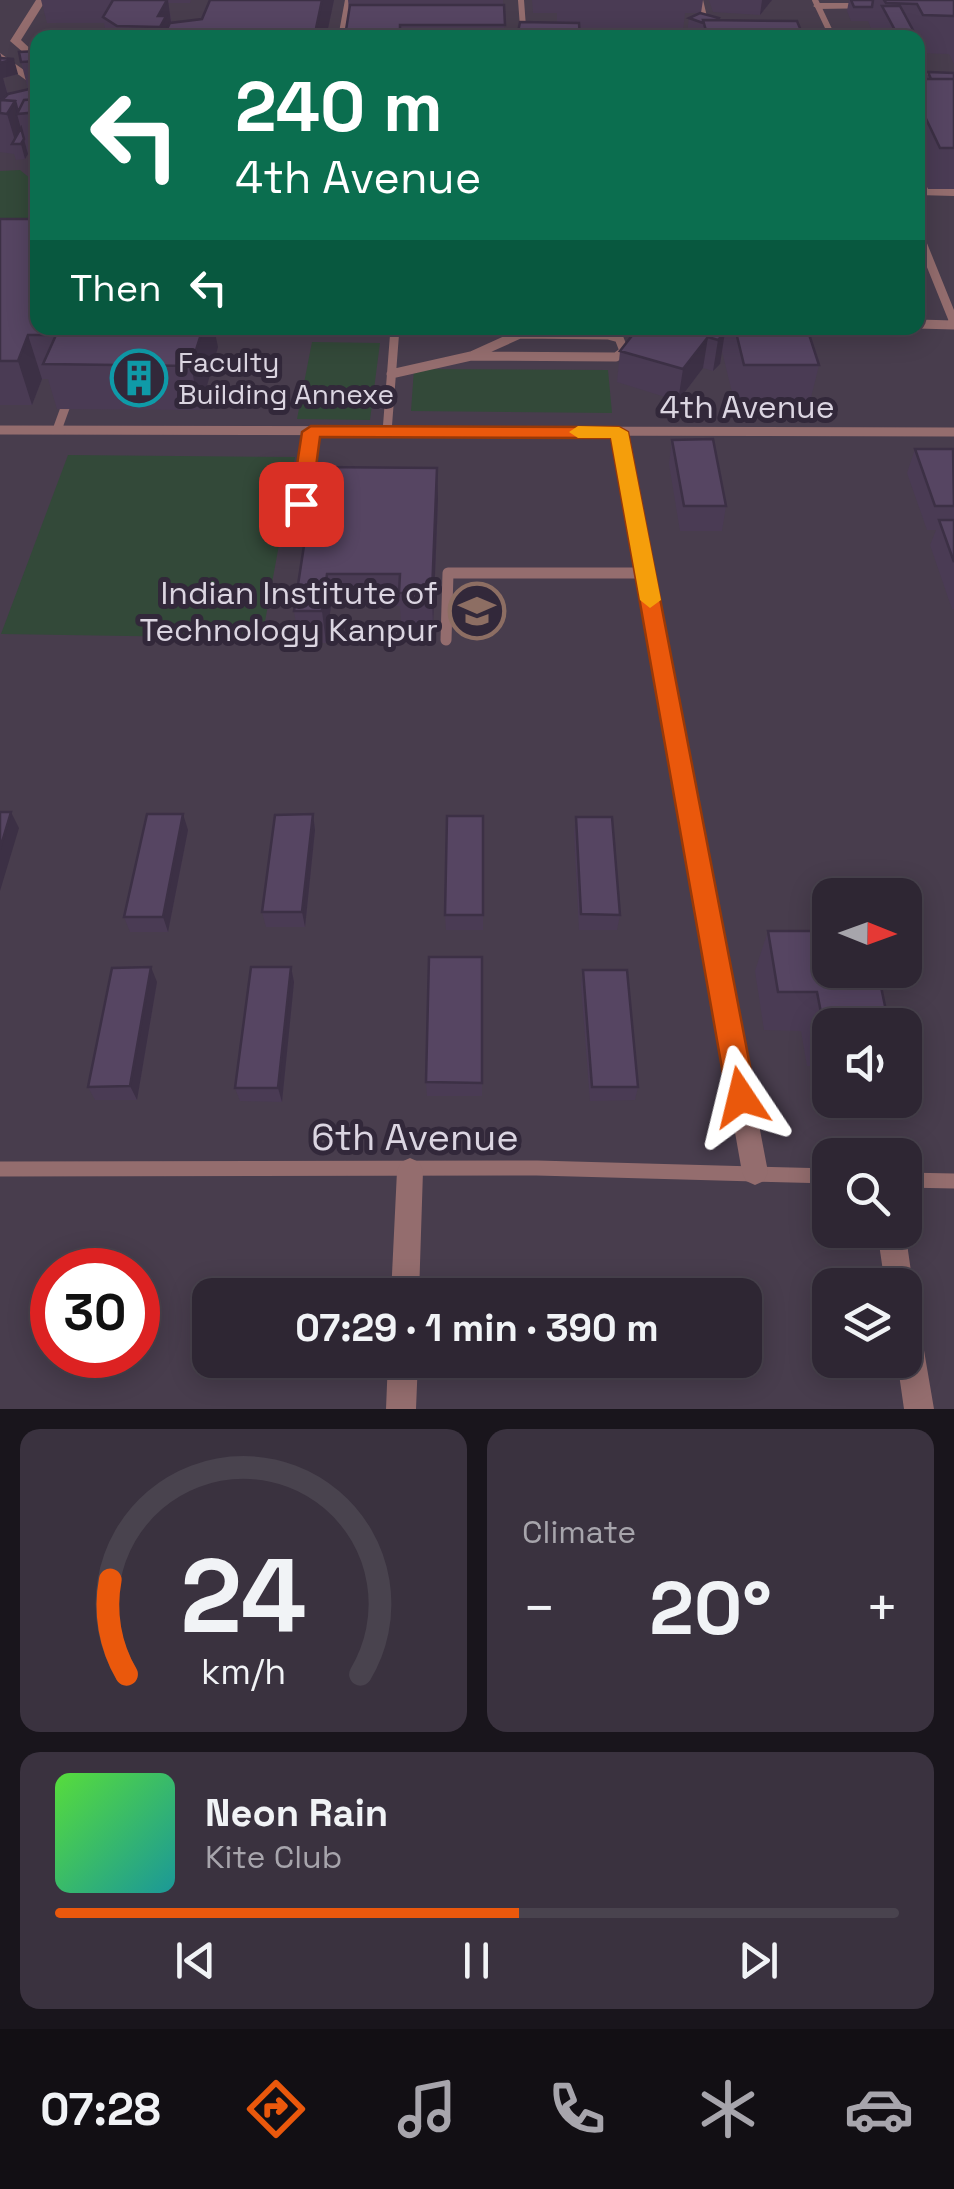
<!DOCTYPE html>
<meta charset="utf-8">
<style>
body{margin:0;font-family:"Space Grotesk",sans-serif;background:#3a323f;color:#f1f3f6;height:100vh;display:flex;flex-direction:column;font-size:38px;white-space:nowrap}
*{box-sizing:border-box;margin:0}
p{font-size:32px;color:#a7a5ac}
.icon{flex:none;width:55px;height:55px;fill:none;stroke:currentColor;stroke-width:2;stroke-linecap:round;stroke-linejoin:round}
.map{position:relative;height:1409px;overflow:hidden}
.sheet{display:flex;flex-direction:column;gap:20px;padding:20px;background:#19151c;flex:1}
.sheet>*{flex:none}
.banner{position:absolute;left:30px;top:30px;width:895px;height:305px;border-radius:20px;box-shadow:0 5px 25px #0003,0 0 0 2px #49434e;background:#0b6e4f;color:#fff;overflow:hidden}
.needle{width:65px;rotate:91deg}
.tools{position:absolute;left:812px;top:878px;display:grid;gap:20px}
.tools a{display:grid;place-items:center;width:110px;height:110px;border-radius:20px;background:#2e2633;box-shadow:0 5px 25px #0003,0 0 0 2px #49434e;font-size:50px}
.speed{position:absolute;left:30px;top:1248px;display:flex;gap:20px;font-size:50px;font-weight:700;text-align:center}
.speed>*{display:grid;place-content:center;width:130px;height:130px;border-radius:50%;background:#2e2633;box-shadow:0 5px 25px #0003,0 0 0 2px #49434e;line-height:1}
.speed .limit{border:15px solid #d22;background:#fff;color:#111}
.pin{position:absolute;display:grid;place-items:center;width:85px;height:85px;color:#fff;margin:-42px;border-radius:20px;box-shadow:0 5px 15px #0006}
.me{position:absolute;width:110px;margin:-55px;rotate:350deg;stroke-linejoin:round;filter:drop-shadow(0 0 8px #0008)}
.turn{display:flex;align-items:center;gap:35px;height:210px;padding:0 40px;font-size:45px}
.turn .icon{width:130px;height:130px;stroke-width:2.5}
.turn b{display:block;font-size:70px;line-height:85px}
.then{display:flex;align-items:center;height:95px;padding:0 40px;background:#0003;gap:20px;font-size:38px}
.big{font-size:75px;font-weight:800;line-height:1.1}
.sheet .widget{flex:1;display:flex;flex-direction:column;justify-content:center;gap:15px;min-width:0;padding:0 35px;border-radius:20px;background:#3a323f}
.sheet .dial{align-items:center;gap:0}
.dial svg{height:260px;overflow:visible;fill:none;stroke:#49434e;stroke-width:7;stroke-linecap:round;text-anchor:middle}
.dial text{fill:#f1f3f6;stroke:none}
.song{display:flex;align-items:center;gap:30px}
.cover{width:120px;height:120px;border-radius:15px;background:linear-gradient(135deg,hsl(110 70% 55%),hsl(180 70% 35%))}
.played{height:10px;border-radius:5px;background:linear-gradient(90deg,#ea580c 55%,#49434e 55%)}
.keys{display:flex;justify-content:space-around;direction:ltr}
.heat{display:flex;justify-content:space-between;align-items:center;font-size:55px;direction:ltr}
.sheet .tiles{flex:1;display:grid;gap:20px;grid-template-columns:1fr 1fr}
.widget:last-child{grid-column:span 2}
.trip{position:absolute;left:192px;top:1278px;width:570px;height:100px;border-radius:20px;background:#2e2633;box-shadow:0 5px 25px #0003,0 0 0 2px #49434e;font-weight:800;line-height:100px;text-align:center}
.tabs{display:flex;height:160px;justify-content:space-around;align-items:center;background:#120f14;color:#a7a5ac}
.tabs .icon{width:70px;height:70px}
.tabs .active{color:#ea580c}
.tabs b{font-size:45px;color:#f1f3f6}
.map>svg:first-child{display:block}
.industrial{fill:#483d4d;fill-rule:evenodd}
.green{fill:#334939}
.forest{fill:#53725a}
.lines{fill:none;stroke-linecap:round;stroke-linejoin:round}
.lane-far3{stroke:#946d6e;stroke-width:6}
.lane-far2{stroke:#946d6e;stroke-width:9}
.lane-far1{stroke:#946d6e;stroke-width:11}
.lane{stroke:#946d6e;stroke-width:15}
.street{fill:#946d6e;fill-rule:evenodd}
.wall{fill:#4a3b54}
.shaded-wall{fill:#3c3045}
.building{fill:#564562;stroke:#3c3045;stroke-width:2.5}
.route{fill:#ea580c;stroke:#983908;stroke-width:2.5}
.slow{fill:#f59e0b}
.labels{text-anchor:middle;dominant-baseline:central;stroke-width:10;stroke-linejoin:round;paint-order:stroke}
.far-poi-label{font-size:28px;fill:#dbd5e1;stroke:#32283a;text-anchor:start}
.street-label{font-size:32px;fill:#dbd5e1;stroke:#32283a}
.poi-label{font-size:32px;fill:#dbd5e1;stroke:#32283a;text-anchor:end}
.near-street-label{font-size:38px;fill:#dbd5e1;stroke:#32283a}
</style>
<div class="map">
<svg width="954" height="1409" viewBox="0 0 954 1409">
<rect width="100%" height="100%" fill="#3d3244"/>
<path class="industrial" d="M0 0H954V1409H0ZM38 38H918V328H38ZM830 895H905V970H830ZM830 1025H905V1100H830ZM830 1155H905V1230H830ZM52 1270H138V1355H52ZM830 1285H905V1360H830ZM210 1295H745V1360H210Z"/>
<path class="green" d="M20 170 37 184C37 224 36 232 0 251V171Z
M312 342 380 343 370 420 297 419Z
M414 369 608 370 612 413 411 411Z
M68 455 295 457 262 638 1 634Z"/>
<path class="forest" d="M210 328H386L385 337 208 334Z"/>
<g class="lines">
<path class="lane-far3" d="M700 0 704 17 728 38
M815 0 833 38
M341 38 348 0
M518 38 523 27 521 0"/>
<path class="lane-far2" d="M918 233 954 322
M918 324 954 325
M520 334 608 335 619 338 624 351 616 357 471 356Z
M391 374 471 356
M0 430 954 432
M57 430 69 397
M387 432 395 328
M298 521 311 432"/>
<path class="lane-far1" d="M295 539 298 518
M446 640 448 573H645"/>
<path class="lane" d="M0 1169 537 1168 830 1176
M905 1180 954 1181"/>
<path class="street" d="M36 0H46L21 40 38 56V65L10 41Z
M876 3 880 8 818 9 813 6 818 3Z
M0 53 38 80V89L0 61Z
M918 73H954V79H918Z
M918 187 954 188V196L918 195Z
M619 427 627 432 768 1172 764 1181 755 1185 746 1181 742 1172 611 432Z
M410 1158 419 1162 423 1171 419 1295H391L397 1171 401 1162Z
M877 1230H905L913 1285 909 1295 905 1297V1285H885Z
M905 1307 915 1311 919 1321 934 1409H904L897 1360H905Z
M388 1360H418L416 1409H386Z"/>
</g>
<path class="wall" d="M41 0H191L190 3H168L172 23 202 19 210 0H334L326 38H107L104 23H47Z
M348 0H503L505 38H346V30L349 11Z
M532 0H703L701 13 719 20 804 38H701L687 32 689 18 699 13H685L683 31H580L557 22V13H533Z
M709 0H772L760 15 713 12Z
M849 0H954V64L949 54 918 53V38H875L868 21H851L847 11Z
M38 51V153L28 154 25 159 16 160 14 154 0 152V53L2 58 18 74 3 78 8 94 28 89 21 62Z
M928 72 954 73V189H928L918 165V79H926Z
M0 219 38 328 218 347 200 410 57 409 48 379H42L32 405H0Z
M489 328H610V333L489 330Z
M633 328H807L819 365 808 410 736 409 722 351 720 364 713 371 703 368 678 401 617 382 620 351 632 335Z
M672 440 726 506 722 531H680L669 464Z
M915 449 954 451V609H952L930 545 936 530H927L907 473Z
M316 467 438 500 433 625H401L400 606H331L326 643H299L294 611Z
M313 814 315 830 305 927H266L262 912Z
M483 816V930H446L445 915Z
M576 817 620 915 617 930H579L574 833Z
M188 830 168 932H130L124 917Z
M768 931H819L830 1025V1066H807L801 1031 764 1030 755 971Z
M482 957V1096H427L426 1082Z
M291 967 294 982 282 1102 240 1101 235 1088Z
M583 970 638 1087 635 1100 590 1101 581 985Z
M157 982 137 1100H95L88 1087Z"/>
<path class="shaded-wall" d="M152 0H168L173 37 162 38Z
M322 0H334L326 38H314Z
M762 0H772L760 15Z
M0 53 2 61 14 59 18 74 3 78 11 107 15 101 18 113 17 114 28 154 25 159 21 144H16L7 114 0 103Z
M203 328H214L218 347 200 410 191 366Z
M725 332 720 364 713 371 718 340Z
M28 335 42 379 32 405 18 361Z
M708 337 703 368 678 401 683 369Z
M437 468 438 500 433 625 432 593Z
M327 574 331 606 326 643 322 611Z
M11 812 19 828 0 891V849Z
M183 814 188 830 168 932 163 917Z
M313 814 315 830 305 927 302 912Z
M151 967 157 982 137 1100 130 1086Z
M291 967 294 982 282 1102 278 1088Z"/>
<path class="building" d="M113 0H167L158 16H166L160 27 117 26 103 17Z
M210 0H322L314 38 163 37 170 23 202 19Z
M851 0H873L872 7H854Z
M884 0H954V16L923 15 917 4 886 3Z
M350 5H504L505 25H400V30H346Z
M882 6H900L914 32H896Z
M700 13 719 18 718 20H703V23L689 18Z
M703 20 797 21 804 38H765L764 34H707Z
M520 22 579 23 580 38 517 37Z
M38 51V61L21 62 19 52Z
M0 58 14 59 0 63Z
M928 72 954 73V79H931Z
M918 79H954V148H940L918 102Z
M38 87V99L24 100 18 112 15 101 2 100 8 94Z
M38 99V112L17 114 24 100Z
M0 100 15 101 7 114 0 113Z
M21 128 24 139 21 144H12Z
M0 219H38V328H203L191 366 43 364 56 335H28L18 361H0Z
M638 328H679L690 330V328H708L725 332 718 340 708 337 683 369 620 351Z
M735 328H807L819 365H744Z
M713 439 726 506H684L672 440Z
M915 449H953L954 506H935Z
M316 467 437 468 432 593H399L400 574H327L322 611H294Z
M939 520H954V562Z
M0 812H11L0 849Z
M147 814H183L163 917H124Z
M313 814 302 912H262L275 815Z
M447 816H483V915H445Z
M576 817H612L620 915 581 914Z
M768 931H819L824 960 830 961V970H839L841 982H880L889 1025H830V1028H824L817 992H778Z
M429 957H482V1083L426 1082Z
M151 967 130 1086 88 1087 112 968Z
M251 967H291L278 1088H235Z
M583 970H627L638 1087H592Z"/>
<path class="route" d="M311 426 619 427 628 432 756 1097 751 1107 741 1111 731 1107 727 1097 611 438 320 437 311 504 301 511 291 504 302 432Z"/>
<path class="slow" d="M619 427 628 432 661 600 650 608 640 600 611 438H578L569 432 578 426Z"/>
<defs>
<g id="building-ring" transform="scale(2.875)"><circle r="9.5" fill="#32283a" stroke="#0f9aa8" stroke-width="1.5"/><path d="M-4-6H4V6H1V3H-1V6H-4ZM-2.5-4.3h1.7v1.8h-1.7ZM.8-4.3h1.7v1.8H.8ZM-2.5-1h1.7V.8h-1.7ZM.8-1h1.7V.8H.8Z" fill="#0f9aa8"/></g>
<g id="university-ring" transform="scale(2.875)"><circle r="9.5" fill="#32283a" stroke="#8d6e63" stroke-width="1.5"/><path d="M0-5L7-2L0 1L-7-2ZM-4 1L0 2.5L4 1V4Q0 6-4 4Z" fill="#8d6e63"/></g>
</defs>
<g fill-rule="evenodd">
<use href="#building-ring" x="139" y="378"/>
<use href="#university-ring" x="477" y="611"/>
</g>
<g class="labels">
<g class="far-poi-label">
<text x="178" y="362">Faculty<tspan x="178" dy="32">Building Annexe</tspan></text>
</g>
<g class="street-label">
<text x="747" y="407">4th Avenue</text>
</g>
<g class="poi-label">
<text x="438" y="593">Indian Institute of<tspan x="438" dy="37">Technology Kanpur</tspan></text>
</g>
<g class="near-street-label">
<text x="415" y="1137">6th Avenue</text>
</g>
</g>
</svg>
<div class="tools">
<a><svg class="needle" viewBox="-14 -14 28 28"><path d="M0-13l5 13h-10z" fill="#e53935"/><path d="M0 13l5-13h-10z" fill="#a7a5ac"/></svg></a>
<a><svg class="icon" aria-label="sound" viewBox="0 0 24 24"><path d="M4 9h4l5-4v14l-5-4H4zM17 9q2 3 0 6"/></svg></a>
<a><svg class="icon" aria-label="search" viewBox="0 0 24 24"><circle cx="10" cy="10" r="6"/><path d="M15 15l6 6"/></svg></a>
<a><svg class="icon" aria-label="layers" viewBox="0 0 24 24"><path d="M12 4l9 5-9 5-9-5zM3 14l9 5 9-5"/></svg></a>
</div>
<div class="speed"><div class="limit">30</div></div>
<div class="pin" style="left:301px;top:504px;background:#d93025"><svg class="icon" aria-label="arrive" viewBox="0 0 24 24"><path d="M6 21V4h12l-3 4 3 4H6"/></svg></div>
<svg class="me" style="left:741px;top:1097px" viewBox="-20 -20 40 40"><path d="M0-17L14 15 0 8-14 15z" fill="#ea580c" stroke="#fff" stroke-width="4"/></svg>
<div class="trip">07:29 · 1 min · 390 m</div>
<div class="banner">
<div class="turn"><svg class="icon" aria-label="left" viewBox="0 0 24 24"><path d="M17 20v-9H6M10 6l-5 5 5 5"/></svg><div><b>240 m</b>4th Avenue</div></div>
<div class="then">Then<svg class="icon" aria-label="left" viewBox="0 0 24 24"><path d="M17 20v-9H6M10 6l-5 5 5 5"/></svg></div>
</div>
</div>
<section class="sheet">
<div class="tiles">
<div class="widget dial"><svg viewBox="0 0 100 80">
<path d="M14 69A42 42 0 1 1 86 69"/>
<path d="M14 69A42 42 0 0 1 9 40" stroke="#ea580c"/>
<text x="50" y="56" font-size="32" font-weight="700">24</text>
<text x="50" y="72" font-size="11">km/h</text>
</svg></div>
<div class="widget"><p>Climate</p>
<div class="heat"><a>−</a><b class="big">20°</b><a>+</a></div>
</div>
<div class="widget">
<div class="song"><i class="cover"></i><div><b>Neon Rain</b><p>Kite Club</p></div></div>
<div class="played"></div>
<div class="keys"><svg class="icon" aria-label="previous" viewBox="0 0 24 24"><path d="M18 5L8 12l10 7zM5 5v14"/></svg><svg class="icon" aria-label="pause" viewBox="0 0 24 24"><path d="M8 5v14M16 5v14"/></svg><svg class="icon" aria-label="next" viewBox="0 0 24 24"><path d="M6 5l10 7-10 7zM19 5v14"/></svg></div>
</div>
</div>
</section>
<nav class="tabs">
<b>07:28</b>
<svg class="icon active" aria-label="directions" viewBox="0 0 24 24"><path d="M12 3l9 9-9 9-9-9zM9 14v-3h6M13 9l2 2-2 2"/></svg>
<svg class="icon" aria-label="music" viewBox="0 0 24 24"><path d="M9 18V5l10-2v13"/><circle cx="6" cy="18" r="3"/><circle cx="16" cy="16" r="3"/></svg>
<svg class="icon" aria-label="phone" viewBox="0 0 24 24"><path d="M5 4h4l2 5-3 2q2 4 5 5l2-3 5 2v4C11 20 4 13 5 4z"/></svg>
<svg class="icon" aria-label="climate" viewBox="0 0 24 24"><path d="M12 3v18M4 7l16 10M4 17L20 7"/></svg>
<svg class="icon" aria-label="car" viewBox="0 0 24 24"><path d="M5 17H2v-5l4-1 3-4h7l3 4 3 1v5h-3M9 17h6M6 11h13"/><circle cx="7" cy="17" r="2"/><circle cx="17" cy="17" r="2"/></svg>
</nav>
